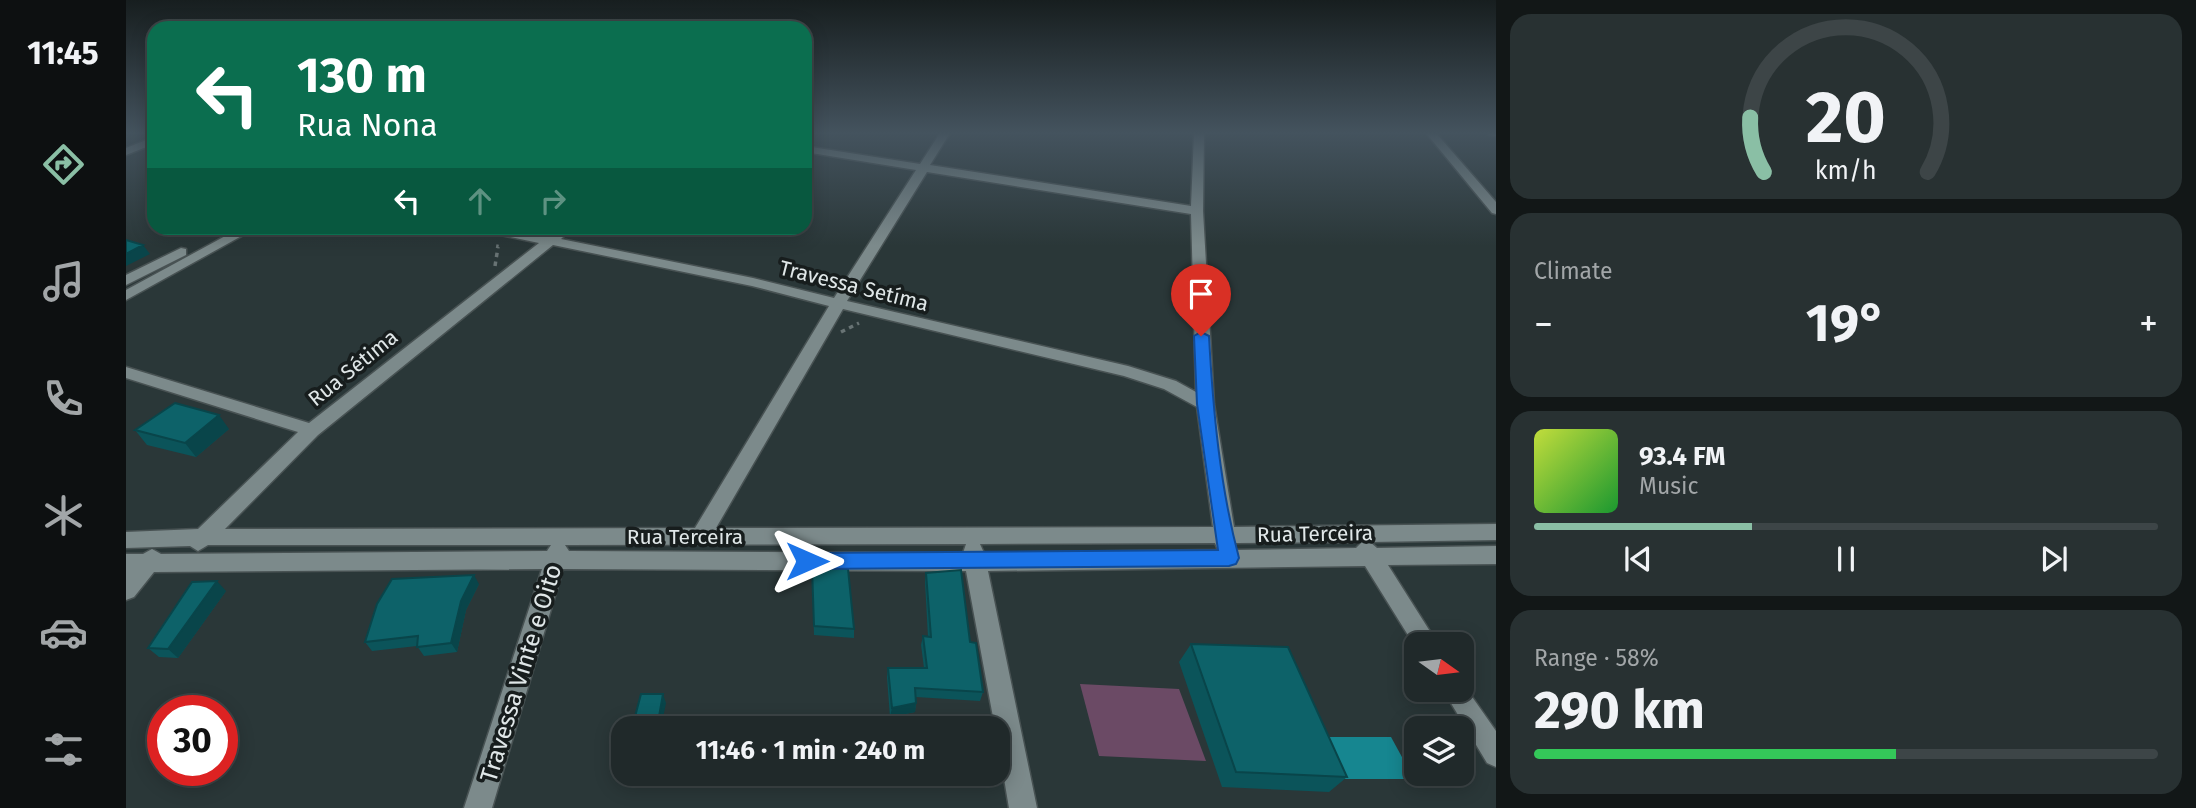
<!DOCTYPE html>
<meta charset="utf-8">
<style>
body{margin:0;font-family:"Fira Sans",sans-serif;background:#283132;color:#f1f3f6;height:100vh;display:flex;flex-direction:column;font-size:26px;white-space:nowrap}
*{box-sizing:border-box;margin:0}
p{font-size:23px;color:#a2a6a8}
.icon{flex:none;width:38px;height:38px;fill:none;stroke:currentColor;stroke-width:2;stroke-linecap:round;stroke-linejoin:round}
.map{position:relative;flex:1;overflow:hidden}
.side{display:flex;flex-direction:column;gap:14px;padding:14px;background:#121717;width:700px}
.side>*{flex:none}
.banner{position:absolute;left:21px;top:21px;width:665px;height:214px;border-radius:21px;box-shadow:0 4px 18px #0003,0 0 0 2px #3d4547;background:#0b6e4f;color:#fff;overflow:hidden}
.needle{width:46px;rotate:104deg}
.tools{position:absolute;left:1278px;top:632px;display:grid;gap:14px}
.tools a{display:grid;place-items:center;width:70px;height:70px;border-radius:14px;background:#20292a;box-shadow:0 4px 18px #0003,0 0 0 2px #3d4547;font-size:35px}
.speed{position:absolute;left:21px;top:695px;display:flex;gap:14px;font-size:35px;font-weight:700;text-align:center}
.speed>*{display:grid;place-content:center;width:91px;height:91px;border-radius:50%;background:#20292a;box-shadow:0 4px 18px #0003,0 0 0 2px #3d4547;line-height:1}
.speed .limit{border:10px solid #d22;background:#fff;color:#111}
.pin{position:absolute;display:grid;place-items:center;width:60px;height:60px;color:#fff;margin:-72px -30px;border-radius:50% 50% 50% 0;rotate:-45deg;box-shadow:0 0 7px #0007}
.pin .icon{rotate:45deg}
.me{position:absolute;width:77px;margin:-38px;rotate:90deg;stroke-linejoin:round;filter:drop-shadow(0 0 5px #0008)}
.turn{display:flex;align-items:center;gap:24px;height:147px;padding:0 35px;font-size:32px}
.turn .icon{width:91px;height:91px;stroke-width:2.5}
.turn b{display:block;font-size:49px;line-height:60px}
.lanes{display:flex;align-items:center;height:66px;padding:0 35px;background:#0003;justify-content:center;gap:35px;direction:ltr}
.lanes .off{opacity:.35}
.big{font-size:52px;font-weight:700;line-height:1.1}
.side .card{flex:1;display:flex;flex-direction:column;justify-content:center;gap:10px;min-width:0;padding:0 24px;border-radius:21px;background:#283132}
.side .dial{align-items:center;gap:0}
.dial svg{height:182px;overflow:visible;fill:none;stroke:#3d4547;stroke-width:7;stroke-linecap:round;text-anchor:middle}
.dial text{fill:#f1f3f6;stroke:none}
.song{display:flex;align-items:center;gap:21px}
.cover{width:84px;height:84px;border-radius:10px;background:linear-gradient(135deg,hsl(70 70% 55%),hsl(130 70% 35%))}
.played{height:7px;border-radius:4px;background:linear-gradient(90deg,#8abfa5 35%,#3d4547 35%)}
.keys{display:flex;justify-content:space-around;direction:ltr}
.heat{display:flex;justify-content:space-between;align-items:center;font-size:38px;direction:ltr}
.charge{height:10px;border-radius:5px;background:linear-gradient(90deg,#34c759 58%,#3d4547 0)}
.trip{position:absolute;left:485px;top:716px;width:399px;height:70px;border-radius:21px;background:#20292a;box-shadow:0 4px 18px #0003,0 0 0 2px #3d4547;font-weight:700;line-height:70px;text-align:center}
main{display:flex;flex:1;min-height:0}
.menu{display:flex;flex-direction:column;width:126px;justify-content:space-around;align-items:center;background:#0d1011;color:#a2a6a8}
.menu .icon{width:49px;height:49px}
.menu .active{color:#8abfa5}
.menu b{font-size:32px;color:#f1f3f6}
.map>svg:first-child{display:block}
.green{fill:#6b4a65}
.water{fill:#168690}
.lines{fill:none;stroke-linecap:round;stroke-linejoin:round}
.street-casing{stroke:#485253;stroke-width:3}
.path-far1{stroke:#687374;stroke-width:2.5;stroke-dasharray:3.5 3.5;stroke-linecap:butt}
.path{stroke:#687374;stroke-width:3.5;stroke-dasharray:4.5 4.5;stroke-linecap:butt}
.street{fill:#7c8a8b;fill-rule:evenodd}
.wall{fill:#0b545a}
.shaded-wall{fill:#09454a}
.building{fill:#0d6269;stroke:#09454a;stroke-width:2}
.route{fill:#1a73e8;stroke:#114b97;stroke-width:2}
.labels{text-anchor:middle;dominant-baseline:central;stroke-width:7;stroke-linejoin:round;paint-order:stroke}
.street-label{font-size:21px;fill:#e0e7e8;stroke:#171d1d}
.near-street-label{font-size:24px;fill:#e0e7e8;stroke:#171d1d}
</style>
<main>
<nav class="menu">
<b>11:45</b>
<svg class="icon active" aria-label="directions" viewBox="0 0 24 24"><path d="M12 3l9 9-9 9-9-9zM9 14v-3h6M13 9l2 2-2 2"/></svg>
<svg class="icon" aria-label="music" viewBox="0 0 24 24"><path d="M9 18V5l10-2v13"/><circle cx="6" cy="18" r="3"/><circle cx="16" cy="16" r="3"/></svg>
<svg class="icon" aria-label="phone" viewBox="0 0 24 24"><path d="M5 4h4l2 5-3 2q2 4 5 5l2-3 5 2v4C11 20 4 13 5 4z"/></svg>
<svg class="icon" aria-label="climate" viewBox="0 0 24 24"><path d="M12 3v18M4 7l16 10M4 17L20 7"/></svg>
<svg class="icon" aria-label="car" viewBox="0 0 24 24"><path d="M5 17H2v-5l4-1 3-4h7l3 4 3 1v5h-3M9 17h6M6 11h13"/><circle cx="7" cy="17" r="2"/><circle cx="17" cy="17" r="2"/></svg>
<svg class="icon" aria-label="filters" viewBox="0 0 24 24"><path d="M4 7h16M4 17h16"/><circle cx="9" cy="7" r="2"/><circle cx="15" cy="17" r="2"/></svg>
</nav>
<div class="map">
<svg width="1370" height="808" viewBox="0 0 1370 808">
<rect width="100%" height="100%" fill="#2a3738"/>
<path class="green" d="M954 684 1053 689 1080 761 973 756Z"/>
<path class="water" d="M1192 737H1265L1288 779H1213Z"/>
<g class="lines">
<g class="street-casing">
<path id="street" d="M814 133H824L804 165 1065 206 1068 133H1078L1077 211 1088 404 1108 527 1370 524V540L1244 542 1251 548 1370 546V564L1262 565 1312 644H1290V648L1239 566 862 571 911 808H883L872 743V728H869L840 571 437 569 366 808H338L416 569 28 572 8 597 0 600V554H17L26 549 35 554 421 551 425 545H82L72 551 64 546 0 548V532L72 529 172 432 0 378V367L183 423 413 243 356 231 355 228H378L421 236 432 228H446L435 239 627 278 708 298 790 170 679 152V146L794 164ZM801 172 1065 214 1070 392 1050 381 1002 366 721 301ZM427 245 626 286 703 306 569 528 99 529 192 435ZM717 309 998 376 1038 389 1071 407 1087 527 590 528ZM1236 542 1230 548 1108 550 1110 543ZM1089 543 1092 550 858 553 854 544ZM840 544 837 553 443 551 439 545Z
M1300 133H1310L1370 202V214L1366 213Z
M1362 133H1370V136L1363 135Z
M28 137V144L0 155V148Z
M114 228H130L0 300V290Z
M55 248 60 249V255L0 285V275Z
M1335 681 1370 731V767L1361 763 1317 690H1335Z"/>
</g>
<path class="path-far1" d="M371 248 372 243"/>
<path class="path" d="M369 266 372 247
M715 332 733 323"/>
<use href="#street" class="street"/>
</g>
<path class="wall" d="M103 429 70 457 21 445 9 430Z
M686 567 728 629V638L688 635Z
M800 573 844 642 857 692 854 701 790 697V703L789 712 764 717 761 677 762 668H798L795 645 797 636 802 637 799 582Z
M353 584 340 610 331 652 298 656 291 646 246 651 239 642Z
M100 591 52 658 33 657 22 648Z
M1065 644 1221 777 1203 792 1096 787 1053 662Z"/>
<path class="shaded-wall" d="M17 245 24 254 0 266V254Z
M93 415 103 429 70 457 59 443Z
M348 575 353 584 340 610 331 652 325 643 335 601Z
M91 581 100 591 52 658 42 649Z
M537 694 540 703 535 728H531Z
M790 703 789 712 764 717 766 708Z"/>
<path class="building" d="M0 240 17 245 0 254Z
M49 403 93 415 59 443 9 430Z
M686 567 722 569 728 629 688 626Z
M835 570 844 642 850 643 857 692 789 688 790 703 766 708 762 668H801L797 636 805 637 800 573Z
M348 575 335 601 325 643 291 647 292 636 239 642 251 604 266 579Z
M91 581 42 649 22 648 66 582Z
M1065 644 1162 647 1221 777 1110 772Z
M515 694H537L531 728H506Z"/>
<linearGradient id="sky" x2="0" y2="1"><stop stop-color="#171e1f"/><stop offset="0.54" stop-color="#44535e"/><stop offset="1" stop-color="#44535e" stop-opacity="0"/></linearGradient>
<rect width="1370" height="246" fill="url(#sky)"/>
<path class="route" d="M1075 332 1083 336C1087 410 1094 487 1113 558L1110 564 1103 566 681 569 674 567 671 561 674 555 681 553 1092 550 1071 404 1068 336Z"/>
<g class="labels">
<g class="street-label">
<text transform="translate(728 286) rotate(14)">Travessa Setíma</text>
<text transform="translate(227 368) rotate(-39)">Rua Sétima</text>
<text transform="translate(1189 534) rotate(-1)">Rua Terceira</text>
<text x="559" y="537">Rua Terceira</text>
</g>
<g class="near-street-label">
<text transform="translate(395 673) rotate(-73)">Travessa Vinte e Oito</text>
</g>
</g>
</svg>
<div class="tools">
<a><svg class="needle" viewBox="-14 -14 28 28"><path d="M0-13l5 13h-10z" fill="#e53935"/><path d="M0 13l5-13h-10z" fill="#a2a6a8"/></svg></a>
<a><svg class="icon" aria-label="layers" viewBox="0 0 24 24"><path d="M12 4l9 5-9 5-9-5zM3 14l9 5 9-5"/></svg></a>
</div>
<div class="speed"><div class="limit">30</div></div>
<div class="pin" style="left:1075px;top:336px;background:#d93025"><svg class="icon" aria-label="arrive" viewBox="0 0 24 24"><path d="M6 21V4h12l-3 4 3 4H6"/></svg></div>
<svg class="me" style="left:681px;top:561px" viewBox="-20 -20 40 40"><path d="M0-17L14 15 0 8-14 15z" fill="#1a73e8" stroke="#fff" stroke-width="4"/></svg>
<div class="trip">11:46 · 1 min · 240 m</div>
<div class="banner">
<div class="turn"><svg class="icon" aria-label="left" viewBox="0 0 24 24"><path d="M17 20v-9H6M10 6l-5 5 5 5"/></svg><div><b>130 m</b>Rua Nona</div></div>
<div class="lanes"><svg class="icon" aria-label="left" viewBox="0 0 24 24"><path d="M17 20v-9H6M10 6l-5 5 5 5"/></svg><svg class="icon off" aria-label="ahead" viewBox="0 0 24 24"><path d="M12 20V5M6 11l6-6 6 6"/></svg><svg class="icon off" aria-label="right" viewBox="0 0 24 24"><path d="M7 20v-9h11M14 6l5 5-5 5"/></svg></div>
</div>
</div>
<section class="side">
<div class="card dial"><svg viewBox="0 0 100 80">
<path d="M14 69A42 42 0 1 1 86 69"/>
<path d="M14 69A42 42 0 0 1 8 45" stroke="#8abfa5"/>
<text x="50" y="56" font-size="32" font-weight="700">20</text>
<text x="50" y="72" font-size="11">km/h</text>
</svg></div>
<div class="card"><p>Climate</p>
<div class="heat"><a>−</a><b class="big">19°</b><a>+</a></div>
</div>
<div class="card">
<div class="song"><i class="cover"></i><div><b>93.4 FM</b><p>Music</p></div></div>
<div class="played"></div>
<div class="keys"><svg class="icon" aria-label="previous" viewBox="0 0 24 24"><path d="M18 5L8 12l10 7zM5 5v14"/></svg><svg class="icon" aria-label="pause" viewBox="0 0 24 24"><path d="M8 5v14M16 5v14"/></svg><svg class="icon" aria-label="next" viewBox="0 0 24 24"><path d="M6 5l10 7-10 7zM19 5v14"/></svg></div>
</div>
<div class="card"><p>Range · 58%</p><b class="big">290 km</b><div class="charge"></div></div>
</section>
</main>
